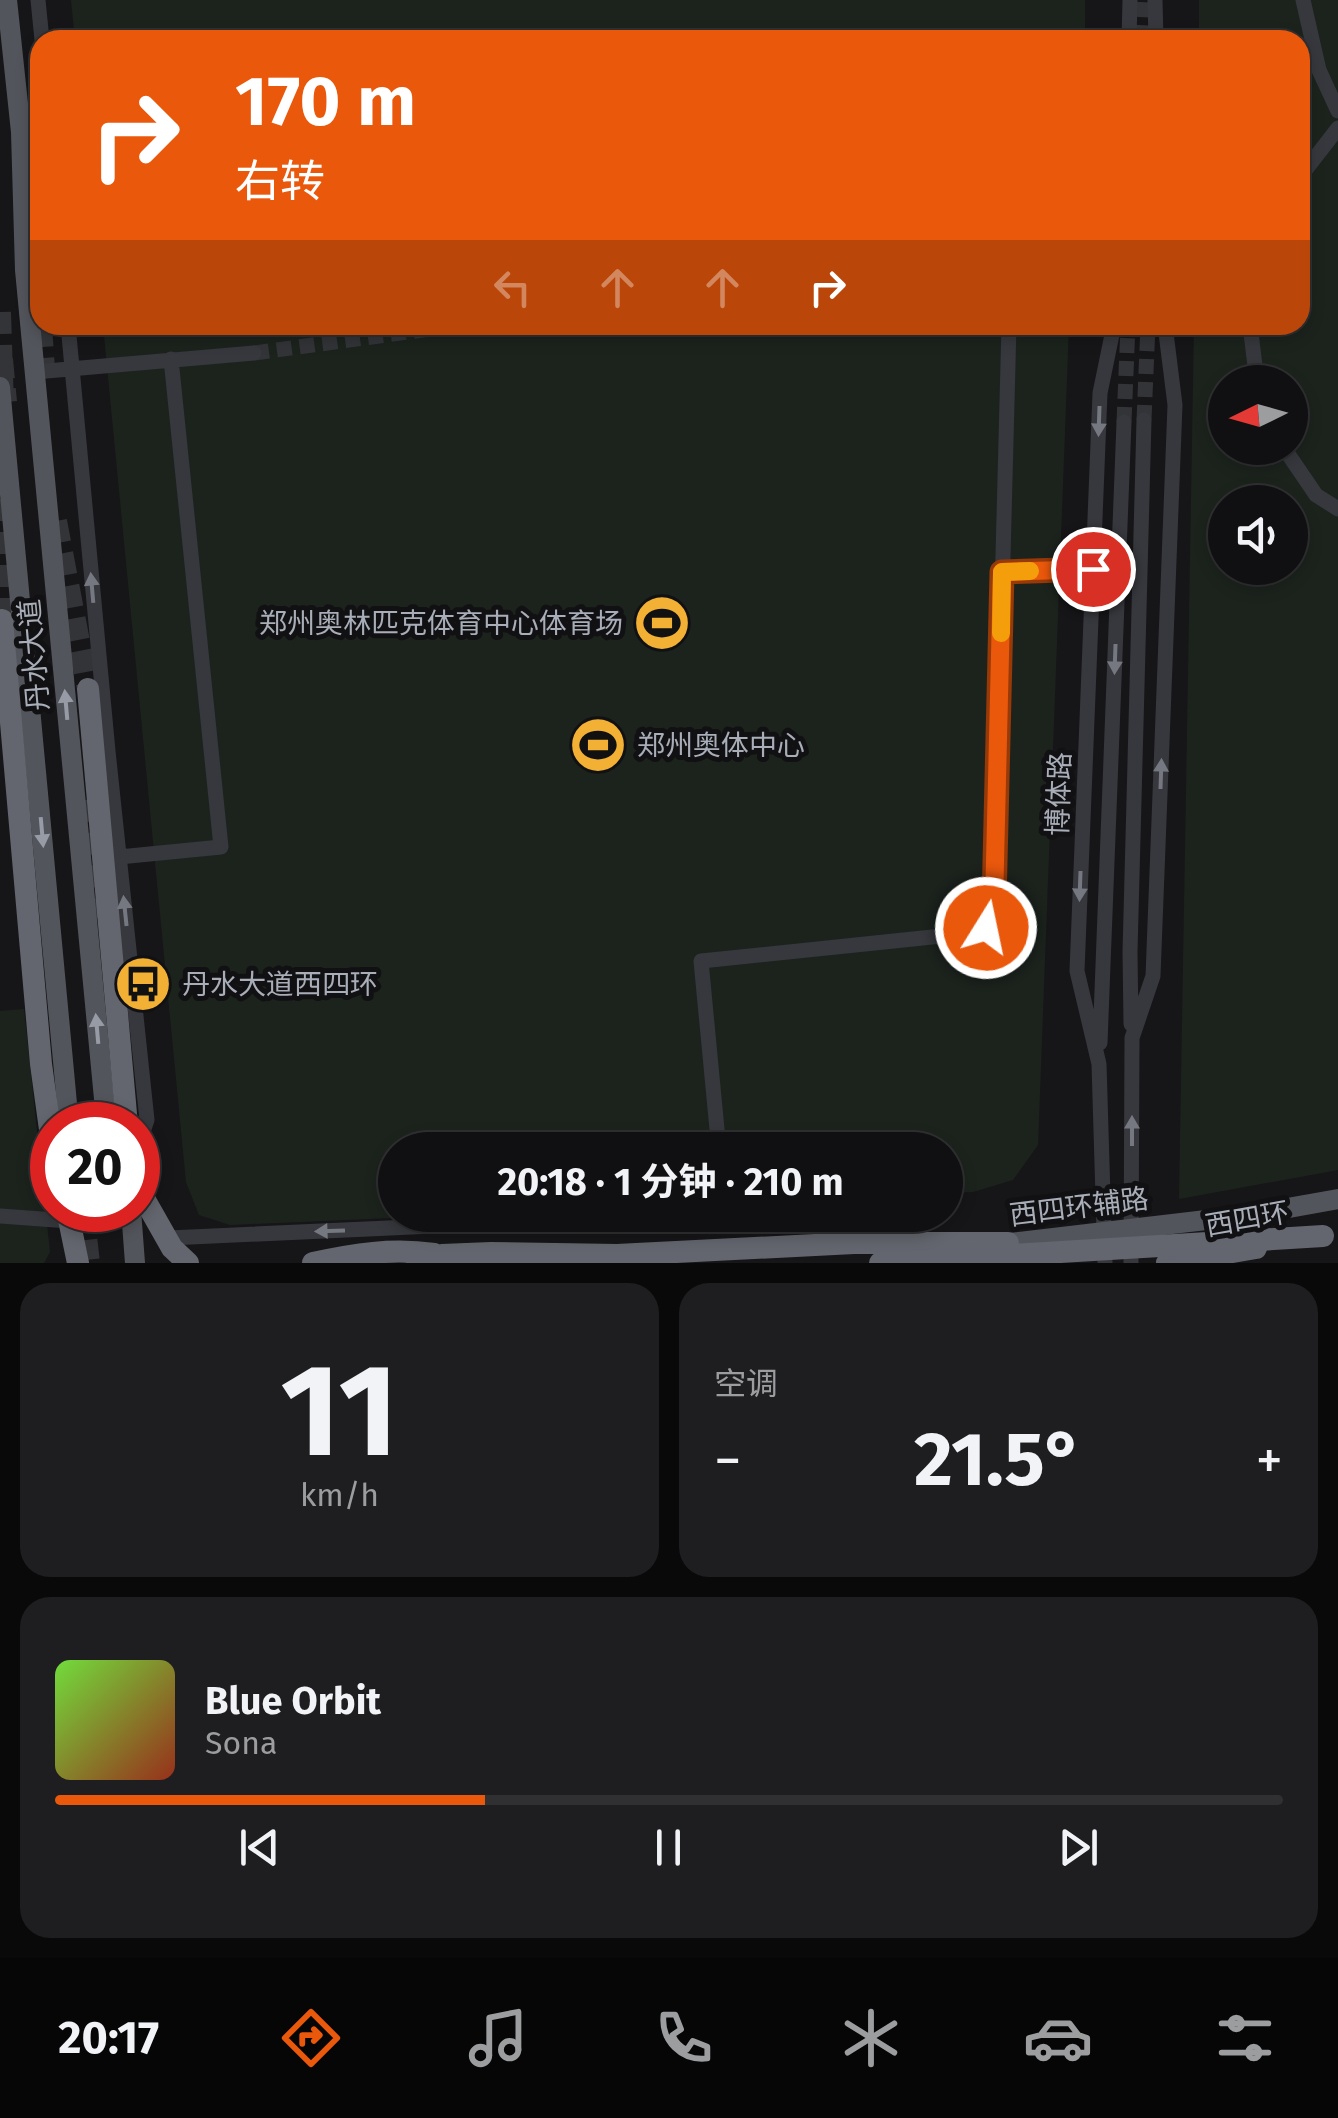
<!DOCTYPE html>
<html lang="zh">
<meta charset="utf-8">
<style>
body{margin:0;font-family:"Fira Sans","Noto Sans SC",sans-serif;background:#1e1e20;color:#f1f3f6;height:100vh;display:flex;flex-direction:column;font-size:38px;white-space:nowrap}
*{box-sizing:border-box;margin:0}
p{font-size:32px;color:#9c9d9f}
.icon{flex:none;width:55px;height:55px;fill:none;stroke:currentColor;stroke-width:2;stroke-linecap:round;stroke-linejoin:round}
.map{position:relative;height:1263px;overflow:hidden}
.drawer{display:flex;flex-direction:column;gap:20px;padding:20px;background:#09090a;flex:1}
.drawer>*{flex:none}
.guide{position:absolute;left:30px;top:30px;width:1280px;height:305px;border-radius:30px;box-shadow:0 5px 15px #0003,0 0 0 2px #303032;background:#ea580c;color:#fff;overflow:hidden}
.needle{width:65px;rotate:265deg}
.fabs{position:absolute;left:1208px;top:365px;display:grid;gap:20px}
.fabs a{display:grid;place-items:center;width:100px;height:100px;border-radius:50%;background:#101012;box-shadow:0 5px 15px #0003,0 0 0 2px #303032;font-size:50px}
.speed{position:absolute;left:30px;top:1102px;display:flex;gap:20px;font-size:50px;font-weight:700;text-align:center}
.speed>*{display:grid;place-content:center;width:130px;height:130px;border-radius:50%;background:#101012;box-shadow:0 5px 15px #0003,0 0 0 2px #303032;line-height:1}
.speed .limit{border:15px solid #d22;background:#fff;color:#111}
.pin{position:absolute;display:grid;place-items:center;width:85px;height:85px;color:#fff;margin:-42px;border:5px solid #fff;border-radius:50%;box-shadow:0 2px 10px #0007}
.me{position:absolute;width:110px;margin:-55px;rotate:10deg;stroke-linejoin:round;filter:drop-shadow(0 0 8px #0008)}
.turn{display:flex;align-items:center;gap:35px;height:210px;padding:0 40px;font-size:45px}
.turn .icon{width:130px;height:130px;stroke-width:2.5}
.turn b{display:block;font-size:70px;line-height:85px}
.lanes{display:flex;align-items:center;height:95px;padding:0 40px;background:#0003;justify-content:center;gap:50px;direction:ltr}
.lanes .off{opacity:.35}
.big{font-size:75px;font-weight:700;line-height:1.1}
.drawer .card{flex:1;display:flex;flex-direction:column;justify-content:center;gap:15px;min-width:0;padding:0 35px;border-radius:30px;background:#1e1e20}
.drawer .dial{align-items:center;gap:0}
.dial b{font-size:130px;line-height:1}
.song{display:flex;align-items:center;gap:30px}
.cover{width:120px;height:120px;border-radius:15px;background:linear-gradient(135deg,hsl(100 70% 55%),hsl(10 70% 35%))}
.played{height:10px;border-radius:5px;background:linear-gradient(90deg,#ea580c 35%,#303032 35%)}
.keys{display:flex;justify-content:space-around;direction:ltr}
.heat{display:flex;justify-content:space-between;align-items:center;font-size:55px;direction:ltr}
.drawer .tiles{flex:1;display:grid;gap:20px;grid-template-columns:1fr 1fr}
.card:last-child{grid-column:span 2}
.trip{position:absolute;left:378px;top:1132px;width:585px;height:100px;border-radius:50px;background:#101012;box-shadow:0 5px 15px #0003,0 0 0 2px #303032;font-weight:700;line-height:100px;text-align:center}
.dock{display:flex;height:160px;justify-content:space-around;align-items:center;background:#060607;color:#9c9d9f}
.dock .icon{width:70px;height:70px}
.dock .active{color:#ea580c}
.dock b{font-size:45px;color:#f1f3f6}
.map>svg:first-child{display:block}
.green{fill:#1c231d;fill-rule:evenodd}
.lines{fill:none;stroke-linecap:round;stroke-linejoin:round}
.minor-tunnel{stroke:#333438;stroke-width:15;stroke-dasharray:15 8;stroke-linecap:butt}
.major-tunnel{stroke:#333438;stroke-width:20;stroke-dasharray:20 10;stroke-linecap:butt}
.highway-tunnel{stroke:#333438;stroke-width:22;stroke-dasharray:22 11;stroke-linecap:butt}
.minor{stroke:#37383d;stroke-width:15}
.major{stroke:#53555c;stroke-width:20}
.highway{stroke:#63666e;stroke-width:22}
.highway-bridge{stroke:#63666e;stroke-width:22}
.oneway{fill:#757881}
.oneway2{fill:#979ba6}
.route-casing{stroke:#983908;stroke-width:25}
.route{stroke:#ea580c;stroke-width:18}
.slow{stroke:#f59e0b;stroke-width:18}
.labels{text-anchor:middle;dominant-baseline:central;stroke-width:10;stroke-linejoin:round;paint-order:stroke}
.poi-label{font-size:28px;fill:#a8adb8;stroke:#111113;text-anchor:start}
.street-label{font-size:28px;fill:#a8adb8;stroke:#111113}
</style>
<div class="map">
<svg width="1338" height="1263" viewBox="0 0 1338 1263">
<rect width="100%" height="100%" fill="#161618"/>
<path class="green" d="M71 0H1085V40H75Z
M1199 0H1338V1170L1179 1199 1194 325H1300V40H1199ZM1225 382H1290V448H1225ZM1225 502H1290V568H1225Z
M103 325H1069L1038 1145 1013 1180 973 1192 945 1193V1150H395V1215H461L230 1225 199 1215 186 1182Z
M24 1009 50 1252 44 1263H0V1011Z"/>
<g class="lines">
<path class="minor-tunnel" d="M1141 40 1143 0
M254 353 460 325
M1144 420 1148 325
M1124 422 1128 325"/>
<path class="major-tunnel" d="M3 359 7 402
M84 1210 90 1263"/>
<path class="highway-tunnel" d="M32 222 40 319
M0 312 3 406
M41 325 44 370
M56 521 88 689
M2 620 3 493
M85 800 98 918"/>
<path class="minor" d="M38 0 42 40
M1155 0 1156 40
M1303 0 1319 70 1338 111
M1129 40 1130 0
M1300 177 1338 128
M68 325 108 751 147 1120 138 1146
M1250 325 1257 382
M35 372 254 353
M1284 448 1316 495 1338 509
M1002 572 1093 569
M119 857 221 847 171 359
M1131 1024 1130 952 1144 420
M1100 1043 1124 422
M719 1150 701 961 961 934 986 929 994 903 1009 325
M805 1215 856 1241
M0 1216 69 1221
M169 1238 673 1215
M1105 1263 1099 1064 1077 971 1100 393 1114 325
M1131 1263 1132 1038 1153 976 1175 405 1165 325"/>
<path class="major" d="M7 0 21 132 25 270 105 1109 110 1125
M0 387 69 1125
M131 1210 135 1263
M993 1245 1249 1215 1338 1199"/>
<path class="highway" d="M2 620 41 1064 52 1144
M88 689 127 1125
M138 1188 172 1248 188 1263
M67 1210 78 1263
M313 1263C354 1254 392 1248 434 1254
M417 1263 442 1255 491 1253 617 1255 854 1243H1008
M1167 1263 1256 1248"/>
<path class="highway-bridge" d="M880 1263 1323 1236"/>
</g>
<defs><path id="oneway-solid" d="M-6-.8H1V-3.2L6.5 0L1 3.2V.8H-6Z" transform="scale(2.5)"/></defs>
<g class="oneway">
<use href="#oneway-solid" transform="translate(1099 421) rotate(92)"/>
<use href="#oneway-solid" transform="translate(92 588) rotate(-95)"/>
<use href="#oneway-solid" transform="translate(1115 659) rotate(92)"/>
<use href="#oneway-solid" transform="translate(1161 774) rotate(-88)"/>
<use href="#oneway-solid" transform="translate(1080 886) rotate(92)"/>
<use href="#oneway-solid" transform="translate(125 911) rotate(-96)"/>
<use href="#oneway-solid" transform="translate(1132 1131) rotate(-90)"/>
<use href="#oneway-solid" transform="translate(330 1231) rotate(178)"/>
</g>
<g class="oneway2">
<use href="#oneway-solid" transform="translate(66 705) rotate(-95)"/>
<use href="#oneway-solid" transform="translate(42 832) rotate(85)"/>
<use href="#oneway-solid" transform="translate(97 1029) rotate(-95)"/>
</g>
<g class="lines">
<g class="route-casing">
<path id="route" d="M986 928 994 904 1002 572 1093 569"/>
</g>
<use href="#route" class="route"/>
<path class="slow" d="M1001 633 1002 572 1030 571"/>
</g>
<defs>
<g id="stadium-disc" transform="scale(2.875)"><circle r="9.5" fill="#f2b134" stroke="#111113"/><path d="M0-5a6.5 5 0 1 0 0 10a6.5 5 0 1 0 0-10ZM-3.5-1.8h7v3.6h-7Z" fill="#111"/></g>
<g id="bus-disc" transform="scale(2.875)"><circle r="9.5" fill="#f2b134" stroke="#111113"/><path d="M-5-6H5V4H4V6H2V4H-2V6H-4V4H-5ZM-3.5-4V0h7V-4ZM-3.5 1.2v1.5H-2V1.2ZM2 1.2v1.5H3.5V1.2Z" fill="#111"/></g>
</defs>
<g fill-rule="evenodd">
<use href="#stadium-disc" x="662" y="623"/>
<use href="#stadium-disc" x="598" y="745"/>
<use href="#bus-disc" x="143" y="984"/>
</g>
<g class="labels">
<g class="poi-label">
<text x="623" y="623" text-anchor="end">郑州奥林匹克体育中心体育场</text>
<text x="637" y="745">郑州奥体中心</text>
<text x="182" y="984">丹水大道西四环</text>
</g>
<g class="street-label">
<text transform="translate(34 655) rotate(-95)">丹水大道</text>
<text transform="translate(1059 794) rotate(-88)">博体路</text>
<text transform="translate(1079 1207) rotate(-7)">西四环辅路</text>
<text transform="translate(1247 1219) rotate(-10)">西四环</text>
</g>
</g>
</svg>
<div class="fabs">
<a><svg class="needle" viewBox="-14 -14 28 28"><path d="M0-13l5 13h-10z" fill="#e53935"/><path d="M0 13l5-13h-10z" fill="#9c9d9f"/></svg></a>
<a><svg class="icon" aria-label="sound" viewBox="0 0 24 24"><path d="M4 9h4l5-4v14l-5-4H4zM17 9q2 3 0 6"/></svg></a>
</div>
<div class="speed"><div class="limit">20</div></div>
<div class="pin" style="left:1093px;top:569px;background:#d93025"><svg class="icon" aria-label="arrive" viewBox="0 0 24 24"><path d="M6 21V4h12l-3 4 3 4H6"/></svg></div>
<svg class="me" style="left:986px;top:928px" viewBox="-20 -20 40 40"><circle r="17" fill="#ea580c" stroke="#fff" stroke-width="3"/><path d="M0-11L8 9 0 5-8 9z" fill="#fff"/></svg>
<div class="trip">20:18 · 1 分钟 · 210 m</div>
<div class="guide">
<div class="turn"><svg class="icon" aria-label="right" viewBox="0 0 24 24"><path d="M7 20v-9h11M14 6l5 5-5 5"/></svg><div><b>170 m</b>右转</div></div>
<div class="lanes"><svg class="icon off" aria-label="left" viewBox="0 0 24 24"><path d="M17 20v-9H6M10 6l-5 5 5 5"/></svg><svg class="icon off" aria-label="ahead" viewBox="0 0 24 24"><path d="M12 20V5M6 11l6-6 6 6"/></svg><svg class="icon off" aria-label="ahead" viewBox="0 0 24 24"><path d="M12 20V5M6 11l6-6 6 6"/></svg><svg class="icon" aria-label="right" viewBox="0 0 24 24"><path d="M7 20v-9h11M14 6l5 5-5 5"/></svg></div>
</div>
</div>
<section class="drawer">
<div class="tiles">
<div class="card dial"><b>11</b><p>km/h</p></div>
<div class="card"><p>空调</p>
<div class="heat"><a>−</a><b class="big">21.5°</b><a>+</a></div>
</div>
<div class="card">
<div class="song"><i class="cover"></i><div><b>Blue Orbit</b><p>Sona</p></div></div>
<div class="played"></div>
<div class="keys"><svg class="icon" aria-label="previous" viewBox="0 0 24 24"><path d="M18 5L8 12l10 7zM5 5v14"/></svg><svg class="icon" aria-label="pause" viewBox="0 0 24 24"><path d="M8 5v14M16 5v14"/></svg><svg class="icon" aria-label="next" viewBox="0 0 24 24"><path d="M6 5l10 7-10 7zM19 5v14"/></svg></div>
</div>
</div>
</section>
<nav class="dock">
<b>20:17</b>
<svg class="icon active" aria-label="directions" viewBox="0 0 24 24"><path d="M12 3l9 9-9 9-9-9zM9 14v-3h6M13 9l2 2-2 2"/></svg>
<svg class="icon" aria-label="music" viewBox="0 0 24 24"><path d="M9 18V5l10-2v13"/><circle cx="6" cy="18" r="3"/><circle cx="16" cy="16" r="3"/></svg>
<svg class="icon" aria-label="phone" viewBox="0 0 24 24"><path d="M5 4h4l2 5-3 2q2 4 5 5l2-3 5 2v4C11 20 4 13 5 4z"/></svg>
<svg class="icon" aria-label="climate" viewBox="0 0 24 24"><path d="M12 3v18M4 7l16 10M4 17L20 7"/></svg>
<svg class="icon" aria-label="car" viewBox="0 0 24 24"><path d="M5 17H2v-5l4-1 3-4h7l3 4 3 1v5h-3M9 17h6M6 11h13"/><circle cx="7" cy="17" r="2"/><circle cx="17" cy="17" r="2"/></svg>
<svg class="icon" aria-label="filters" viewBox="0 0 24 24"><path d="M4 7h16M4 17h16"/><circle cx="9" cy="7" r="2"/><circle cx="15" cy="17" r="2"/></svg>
</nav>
